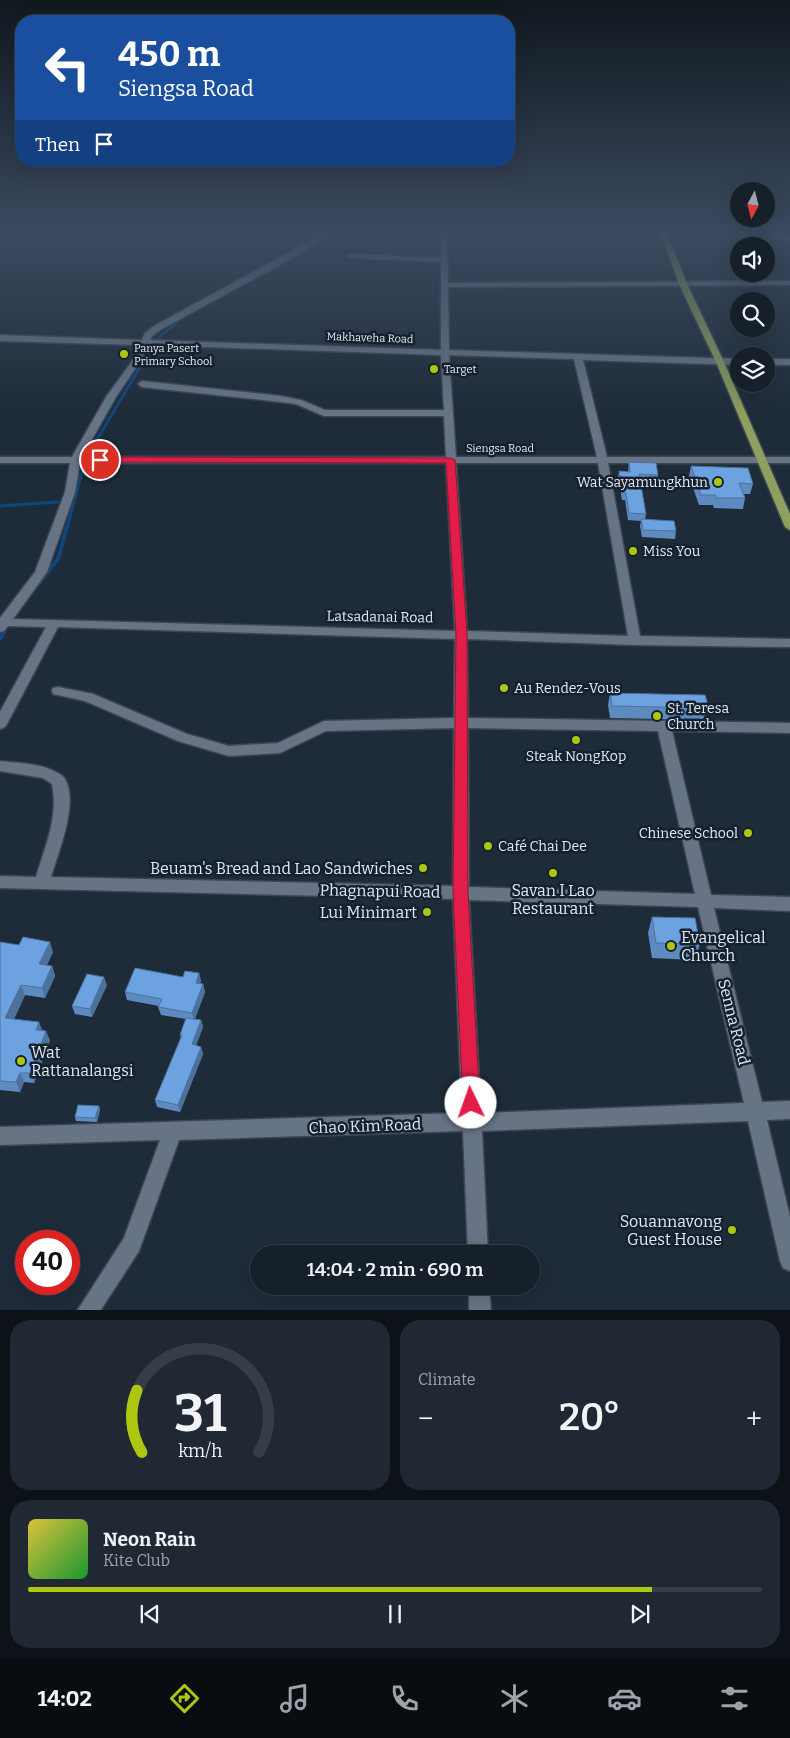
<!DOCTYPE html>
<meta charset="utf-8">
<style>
body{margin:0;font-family:Bitter,serif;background:#1f2833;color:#f1f3f6;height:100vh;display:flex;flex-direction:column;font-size:19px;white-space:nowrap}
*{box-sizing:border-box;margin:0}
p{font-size:16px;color:#9ea3a9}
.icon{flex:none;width:28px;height:28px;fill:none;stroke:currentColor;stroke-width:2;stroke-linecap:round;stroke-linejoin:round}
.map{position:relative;height:1310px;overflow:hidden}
.sheet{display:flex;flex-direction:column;gap:10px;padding:10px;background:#0c1218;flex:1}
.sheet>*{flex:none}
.top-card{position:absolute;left:15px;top:15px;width:500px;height:152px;border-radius:20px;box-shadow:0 5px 20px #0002,0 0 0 1px #353e47;background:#1a4fa0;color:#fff;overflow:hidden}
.needle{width:32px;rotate:187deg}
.fabs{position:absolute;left:730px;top:182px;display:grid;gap:10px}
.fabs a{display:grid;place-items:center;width:45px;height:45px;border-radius:50%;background:#16202b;box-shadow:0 5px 20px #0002,0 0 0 1px #353e47;font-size:25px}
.speed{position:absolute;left:15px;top:1230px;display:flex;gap:10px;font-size:25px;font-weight:700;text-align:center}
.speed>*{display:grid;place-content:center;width:65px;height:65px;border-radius:50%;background:#16202b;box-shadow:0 5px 20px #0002,0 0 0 1px #353e47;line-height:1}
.speed .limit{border:8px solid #d22;background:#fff;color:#111}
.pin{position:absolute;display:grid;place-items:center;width:42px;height:42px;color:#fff;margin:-21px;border:2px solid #fff;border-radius:50%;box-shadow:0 1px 5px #0007}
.me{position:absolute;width:55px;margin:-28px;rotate:357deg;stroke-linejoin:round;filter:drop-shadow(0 0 4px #0008)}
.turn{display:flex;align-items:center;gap:18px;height:105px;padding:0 20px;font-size:22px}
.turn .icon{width:65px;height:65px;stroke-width:2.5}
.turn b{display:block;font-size:35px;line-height:42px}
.then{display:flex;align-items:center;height:48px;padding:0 20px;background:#0003;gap:10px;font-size:19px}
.big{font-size:38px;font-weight:600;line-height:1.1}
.sheet .tile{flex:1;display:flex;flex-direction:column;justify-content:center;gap:8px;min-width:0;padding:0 18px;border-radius:20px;background:#1f2833}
.sheet .dial{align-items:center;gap:0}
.dial svg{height:130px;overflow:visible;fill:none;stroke:#353e47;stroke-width:7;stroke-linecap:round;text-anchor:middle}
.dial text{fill:#f1f3f6;stroke:none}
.song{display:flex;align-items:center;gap:15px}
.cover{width:60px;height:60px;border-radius:8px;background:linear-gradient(135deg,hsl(50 70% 55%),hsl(130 70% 35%))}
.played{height:5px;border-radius:2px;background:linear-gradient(90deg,#acc612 85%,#353e47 85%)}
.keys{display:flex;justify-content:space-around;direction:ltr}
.heat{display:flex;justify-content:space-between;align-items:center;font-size:28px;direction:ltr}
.sheet .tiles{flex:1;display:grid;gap:10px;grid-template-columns:1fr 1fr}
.tile:last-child{grid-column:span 2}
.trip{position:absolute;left:250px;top:1245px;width:290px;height:50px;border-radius:25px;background:#16202b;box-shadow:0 5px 20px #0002,0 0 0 1px #353e47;font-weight:600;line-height:50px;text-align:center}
.dock{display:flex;height:80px;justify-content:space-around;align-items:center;background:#090d11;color:#9ea3a9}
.dock .icon{width:35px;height:35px}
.dock .current{color:#acc612}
.dock b{font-size:22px;color:#f1f3f6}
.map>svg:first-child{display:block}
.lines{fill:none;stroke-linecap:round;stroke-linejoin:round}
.stream-far2{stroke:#0f467d;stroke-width:2.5}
.stream-far1{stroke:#0f467d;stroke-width:3}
.stream{stroke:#0f467d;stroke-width:4}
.minor-casing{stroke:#3c4652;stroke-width:3}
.major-casing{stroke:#3c4652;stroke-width:3}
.minor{fill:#667486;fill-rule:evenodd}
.major{fill:#8da05d;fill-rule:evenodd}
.wall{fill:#5d8bc0}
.shaded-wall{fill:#4c719c}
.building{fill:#6ca2df;stroke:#4c719c}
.route{fill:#e11d48;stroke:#92132f}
.poi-dot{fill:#acc612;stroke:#15212f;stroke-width:2}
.labels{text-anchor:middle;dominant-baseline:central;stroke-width:5;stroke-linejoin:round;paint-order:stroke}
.far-street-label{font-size:11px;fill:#e1e9f2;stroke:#15212f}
.far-poi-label{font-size:11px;fill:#e1e9f2;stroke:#15212f;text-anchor:start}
.poi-label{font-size:14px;fill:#e1e9f2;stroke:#15212f;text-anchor:start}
.street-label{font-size:14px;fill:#e1e9f2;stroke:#15212f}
.near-poi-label{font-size:16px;fill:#e1e9f2;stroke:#15212f;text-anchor:end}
.near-street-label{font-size:16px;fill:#e1e9f2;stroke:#15212f}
</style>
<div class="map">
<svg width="790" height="1311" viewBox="0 0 790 1311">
<rect width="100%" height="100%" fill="#1e2b39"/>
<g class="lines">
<path class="stream-far2" d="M294 257 336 231
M158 338 181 319
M142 363 152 347"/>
<path class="stream-far1" d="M89 453 143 362
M0 506 58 502
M67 528 84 465"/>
<path class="stream" d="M33 591 58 559 67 527
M0 639 4 632"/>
<g class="minor-casing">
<path id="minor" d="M327 231H334L296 256 160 330 152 336 150 340 441 350V262L352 258 348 256 352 254 441 258V231H447L448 283 790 281V285L448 287 449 350 739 359V365L583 360 607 457H790V463H608L640 636 790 639V647L635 645 467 639 468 718 790 723V733L672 731 711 895 790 897V911L714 908 762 1102 790 1101V1119L767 1120 790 1217V1271L783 1268 780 1261 748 1121 482 1131 488 1254H468L463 1131 179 1140 139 1251 100 1311H77L124 1238 160 1140 0 1145V1127L462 1113 453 899 0 888V876L36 877C45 847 59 816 52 784L43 778 0 771V761C16 763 35 763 49 769 54 771 63 775 65 779 79 803 58 853 51 877L453 886 454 728 326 731 280 753 229 756 178 741 85 701 53 694 52 691 53 688 58 687 93 694 187 734 229 746 278 743 324 721 454 718 455 639 58 627 7 724 5 727 0 729V712L46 627 8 626 4 631 0 632V618L35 572 65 492 70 463H0V457H72L106 397 133 360 139 345 0 341V335L142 340 145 333 154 326 290 252ZM148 345 441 355 444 410H325L301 400 281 396 142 381 138 384 142 387 281 402 296 404 324 416H444L446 457H82L116 397 141 360ZM449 355 574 359 597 457H456ZM80 463H446L455 631 13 619 47 572 75 492ZM456 463H598L628 636 467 631ZM468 728 658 731 695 894 469 887ZM469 900 698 907 744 1103 481 1113Z
M766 359H790V365H766Z
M469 1286H489L491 1311H469Z"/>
</g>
<g class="major-casing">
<path id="major" d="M660 231H666L687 284 724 362 790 514V530L785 527 716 362 679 284Z
M764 231C773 231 781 235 790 237V241L773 237Z"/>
</g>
<use href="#minor" class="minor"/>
<use href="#major" class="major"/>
</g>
<path class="wall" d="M629 462 658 475 657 482 640 481 646 514 645 519 676 531 675 539 642 537 640 526 641 521 628 520 625 500H622L618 478 619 471 628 472Z
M691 466 753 484 750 494H744L745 498 743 509 714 508 713 505H699L689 476Z
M610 693 709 708 706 720 610 718 608 705Z
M652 917 700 944 695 960 652 958 648 933Z
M0 942 53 952 47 965 52 966 55 976 45 998 25 995 14 1019 43 1030 50 1040 34 1083 24 1082 20 1092 0 1090Z
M199 973 201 981 200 983 203 984 205 992 195 1019 201 1020 203 1027 196 1045 201 1047 203 1054 180 1112 157 1107 155 1100 181 1038 180 1035 186 1019 161 1015 158 1007 159 1006 127 1000 125 992Z
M107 985 92 1017 75 1014 72 1006Z
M99 1106 100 1110 97 1122 76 1121 75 1117Z"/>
<path class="shaded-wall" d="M50 942 53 952 42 974 39 964Z
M52 966 55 976 45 998 42 988Z
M199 973 201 981 197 991 196 983Z
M104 977 107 985 92 1017 90 1009Z
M203 984 205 992 194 1021 192 1013Z
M21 985 25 995 10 1028 5 1018Z
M201 1020 203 1027 194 1052 192 1044Z
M39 1022 43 1032 36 1030Z
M46 1031 50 1040 34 1083 30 1073Z
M201 1047 203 1054 180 1112 178 1105Z
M20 1073 24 1082 20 1092 16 1082Z
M99 1106 100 1110 97 1122 95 1118Z"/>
<path class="building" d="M629 462 656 463 658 475 639 474 646 514 629 513 626 493H624L619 471 630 472Z
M691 466 748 468 753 484 739 483 745 498H716L715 495H701Z
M641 519 674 521 676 531 643 530Z
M610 693 705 695 709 708 612 706Z
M652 917 695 918 700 944 656 943Z
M23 937 50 942 39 964 52 966 42 988 21 985 5 1018 39 1022 36 1030 46 1031 30 1073H20L16 1082 0 1081V942L19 945Z
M135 968 183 977 185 971 199 973 196 983 203 984 192 1013 158 1007 162 999 125 992Z
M87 974 104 977 90 1009 72 1006Z
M186 1018 201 1020 192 1044 201 1047 178 1105 155 1100 182 1035H180Z
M78 1105 99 1106 95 1118 75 1117Z"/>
<linearGradient id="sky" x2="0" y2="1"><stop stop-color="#10181f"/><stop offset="0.56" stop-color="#3b4a5f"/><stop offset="1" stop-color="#3b4a5f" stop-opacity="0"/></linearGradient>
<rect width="790" height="414" fill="url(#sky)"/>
<path class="route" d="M100 457 450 458 455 460 467 634 468 893 480 1103 477 1109 471 1111 465 1109 463 1103 453 893 456 634 446 463 97 462 96 460Z"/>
<g class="poi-dot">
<circle cx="124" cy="354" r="5"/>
<circle cx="434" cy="369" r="5"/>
<circle cx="718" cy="482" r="5"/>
<circle cx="633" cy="551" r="5"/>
<circle cx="504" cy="688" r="5"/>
<circle cx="657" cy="716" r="5"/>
<circle cx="576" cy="740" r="5"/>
<circle cx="748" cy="833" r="5"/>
<circle cx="488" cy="846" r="5"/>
<circle cx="423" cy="868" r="5"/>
<circle cx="553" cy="873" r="5"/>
<circle cx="427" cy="912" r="5"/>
<circle cx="671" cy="946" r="5"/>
<circle cx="21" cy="1061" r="5"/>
<circle cx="732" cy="1230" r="5"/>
</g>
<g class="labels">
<g class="far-street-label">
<text transform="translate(370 338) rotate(2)">Makhaveha Road</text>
<text x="500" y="448">Siengsa Road</text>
</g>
<g class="far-poi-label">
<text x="134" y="348">Panya Pasert<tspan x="134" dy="13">Primary School</tspan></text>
<text x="444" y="369">Target</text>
</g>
<g class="poi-label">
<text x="708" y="482" text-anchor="end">Wat Sayamungkhun</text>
<text x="643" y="551">Miss You</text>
<text x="514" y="688">Au Rendez-Vous</text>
<text x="667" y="708">St. Teresa<tspan x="667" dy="16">Church</tspan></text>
<text x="576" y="756" text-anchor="middle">Steak NongKop</text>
<text x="738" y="833" text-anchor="end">Chinese School</text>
<text x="498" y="846">Café Chai Dee</text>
</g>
<g class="street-label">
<text transform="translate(380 617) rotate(1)">Latsadanai Road</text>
</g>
<g class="near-poi-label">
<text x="413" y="868">Beuam's Bread and Lao Sandwiches</text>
<text x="553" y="890" text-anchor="middle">Savan I Lao<tspan x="553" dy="18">Restaurant</tspan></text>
<text x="417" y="912">Lui Minimart</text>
<text x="681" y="937" text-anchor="start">Evangelical<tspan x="681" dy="18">Church</tspan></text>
<text x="31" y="1052" text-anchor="start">Wat<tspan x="31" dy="18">Rattanalangsi</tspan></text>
<text x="722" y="1221">Souannavong<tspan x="722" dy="18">Guest House</tspan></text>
</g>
<g class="near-street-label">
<text transform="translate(380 891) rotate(1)">Phagnapui Road</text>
<text transform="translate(734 1022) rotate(76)">Senna Road</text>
<text transform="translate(365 1126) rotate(-2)">Chao Kim Road</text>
</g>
</g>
</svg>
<div class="fabs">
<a><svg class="needle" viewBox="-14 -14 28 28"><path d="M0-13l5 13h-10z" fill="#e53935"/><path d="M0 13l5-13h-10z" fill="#9ea3a9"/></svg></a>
<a><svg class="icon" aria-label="sound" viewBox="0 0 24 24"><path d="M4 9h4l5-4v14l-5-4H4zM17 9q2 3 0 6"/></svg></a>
<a><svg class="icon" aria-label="search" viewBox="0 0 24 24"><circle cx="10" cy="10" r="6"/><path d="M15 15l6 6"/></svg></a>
<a><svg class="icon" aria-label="layers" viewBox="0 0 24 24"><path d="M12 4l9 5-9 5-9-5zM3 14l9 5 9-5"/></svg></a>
</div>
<div class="speed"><div class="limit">40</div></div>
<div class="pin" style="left:100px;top:460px;background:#d93025"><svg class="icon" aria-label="arrive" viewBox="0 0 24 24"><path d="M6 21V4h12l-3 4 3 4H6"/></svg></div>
<svg class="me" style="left:471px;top:1103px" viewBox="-20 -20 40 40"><circle r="19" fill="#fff"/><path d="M0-13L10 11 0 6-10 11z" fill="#e11d48"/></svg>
<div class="trip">14:04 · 2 min · 690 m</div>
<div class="top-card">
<div class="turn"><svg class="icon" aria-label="left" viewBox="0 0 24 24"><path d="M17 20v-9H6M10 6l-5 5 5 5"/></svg><div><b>450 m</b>Siengsa Road</div></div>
<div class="then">Then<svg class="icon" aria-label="arrive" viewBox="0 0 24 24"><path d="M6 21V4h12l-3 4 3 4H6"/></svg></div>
</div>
</div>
<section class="sheet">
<div class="tiles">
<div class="tile dial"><svg viewBox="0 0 100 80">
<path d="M14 69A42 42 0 1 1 86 69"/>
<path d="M14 69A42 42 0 0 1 11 31" stroke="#acc612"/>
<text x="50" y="56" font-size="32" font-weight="700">31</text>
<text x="50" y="72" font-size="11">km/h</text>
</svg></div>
<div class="tile"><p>Climate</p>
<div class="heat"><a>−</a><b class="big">20°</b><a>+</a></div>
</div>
<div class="tile">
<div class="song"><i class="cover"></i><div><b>Neon Rain</b><p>Kite Club</p></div></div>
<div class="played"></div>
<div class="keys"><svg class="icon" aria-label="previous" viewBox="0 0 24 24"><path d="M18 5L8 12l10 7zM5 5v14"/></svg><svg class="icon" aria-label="pause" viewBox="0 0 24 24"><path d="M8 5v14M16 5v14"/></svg><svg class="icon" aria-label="next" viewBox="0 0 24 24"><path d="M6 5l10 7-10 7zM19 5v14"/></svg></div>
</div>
</div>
</section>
<nav class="dock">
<b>14:02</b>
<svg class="icon current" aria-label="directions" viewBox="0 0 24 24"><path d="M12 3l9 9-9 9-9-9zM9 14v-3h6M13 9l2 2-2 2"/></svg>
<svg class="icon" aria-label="music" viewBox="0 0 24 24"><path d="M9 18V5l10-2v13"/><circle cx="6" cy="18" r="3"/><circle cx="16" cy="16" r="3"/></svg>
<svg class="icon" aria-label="phone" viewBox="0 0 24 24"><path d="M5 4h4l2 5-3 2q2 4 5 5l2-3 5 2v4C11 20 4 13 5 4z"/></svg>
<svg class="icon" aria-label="climate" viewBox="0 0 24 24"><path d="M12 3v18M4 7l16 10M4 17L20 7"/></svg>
<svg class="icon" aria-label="car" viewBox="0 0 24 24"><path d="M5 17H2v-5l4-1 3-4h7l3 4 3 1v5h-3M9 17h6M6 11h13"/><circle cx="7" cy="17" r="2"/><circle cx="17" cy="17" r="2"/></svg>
<svg class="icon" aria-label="filters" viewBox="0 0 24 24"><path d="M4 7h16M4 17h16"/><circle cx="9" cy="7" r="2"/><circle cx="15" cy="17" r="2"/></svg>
</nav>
